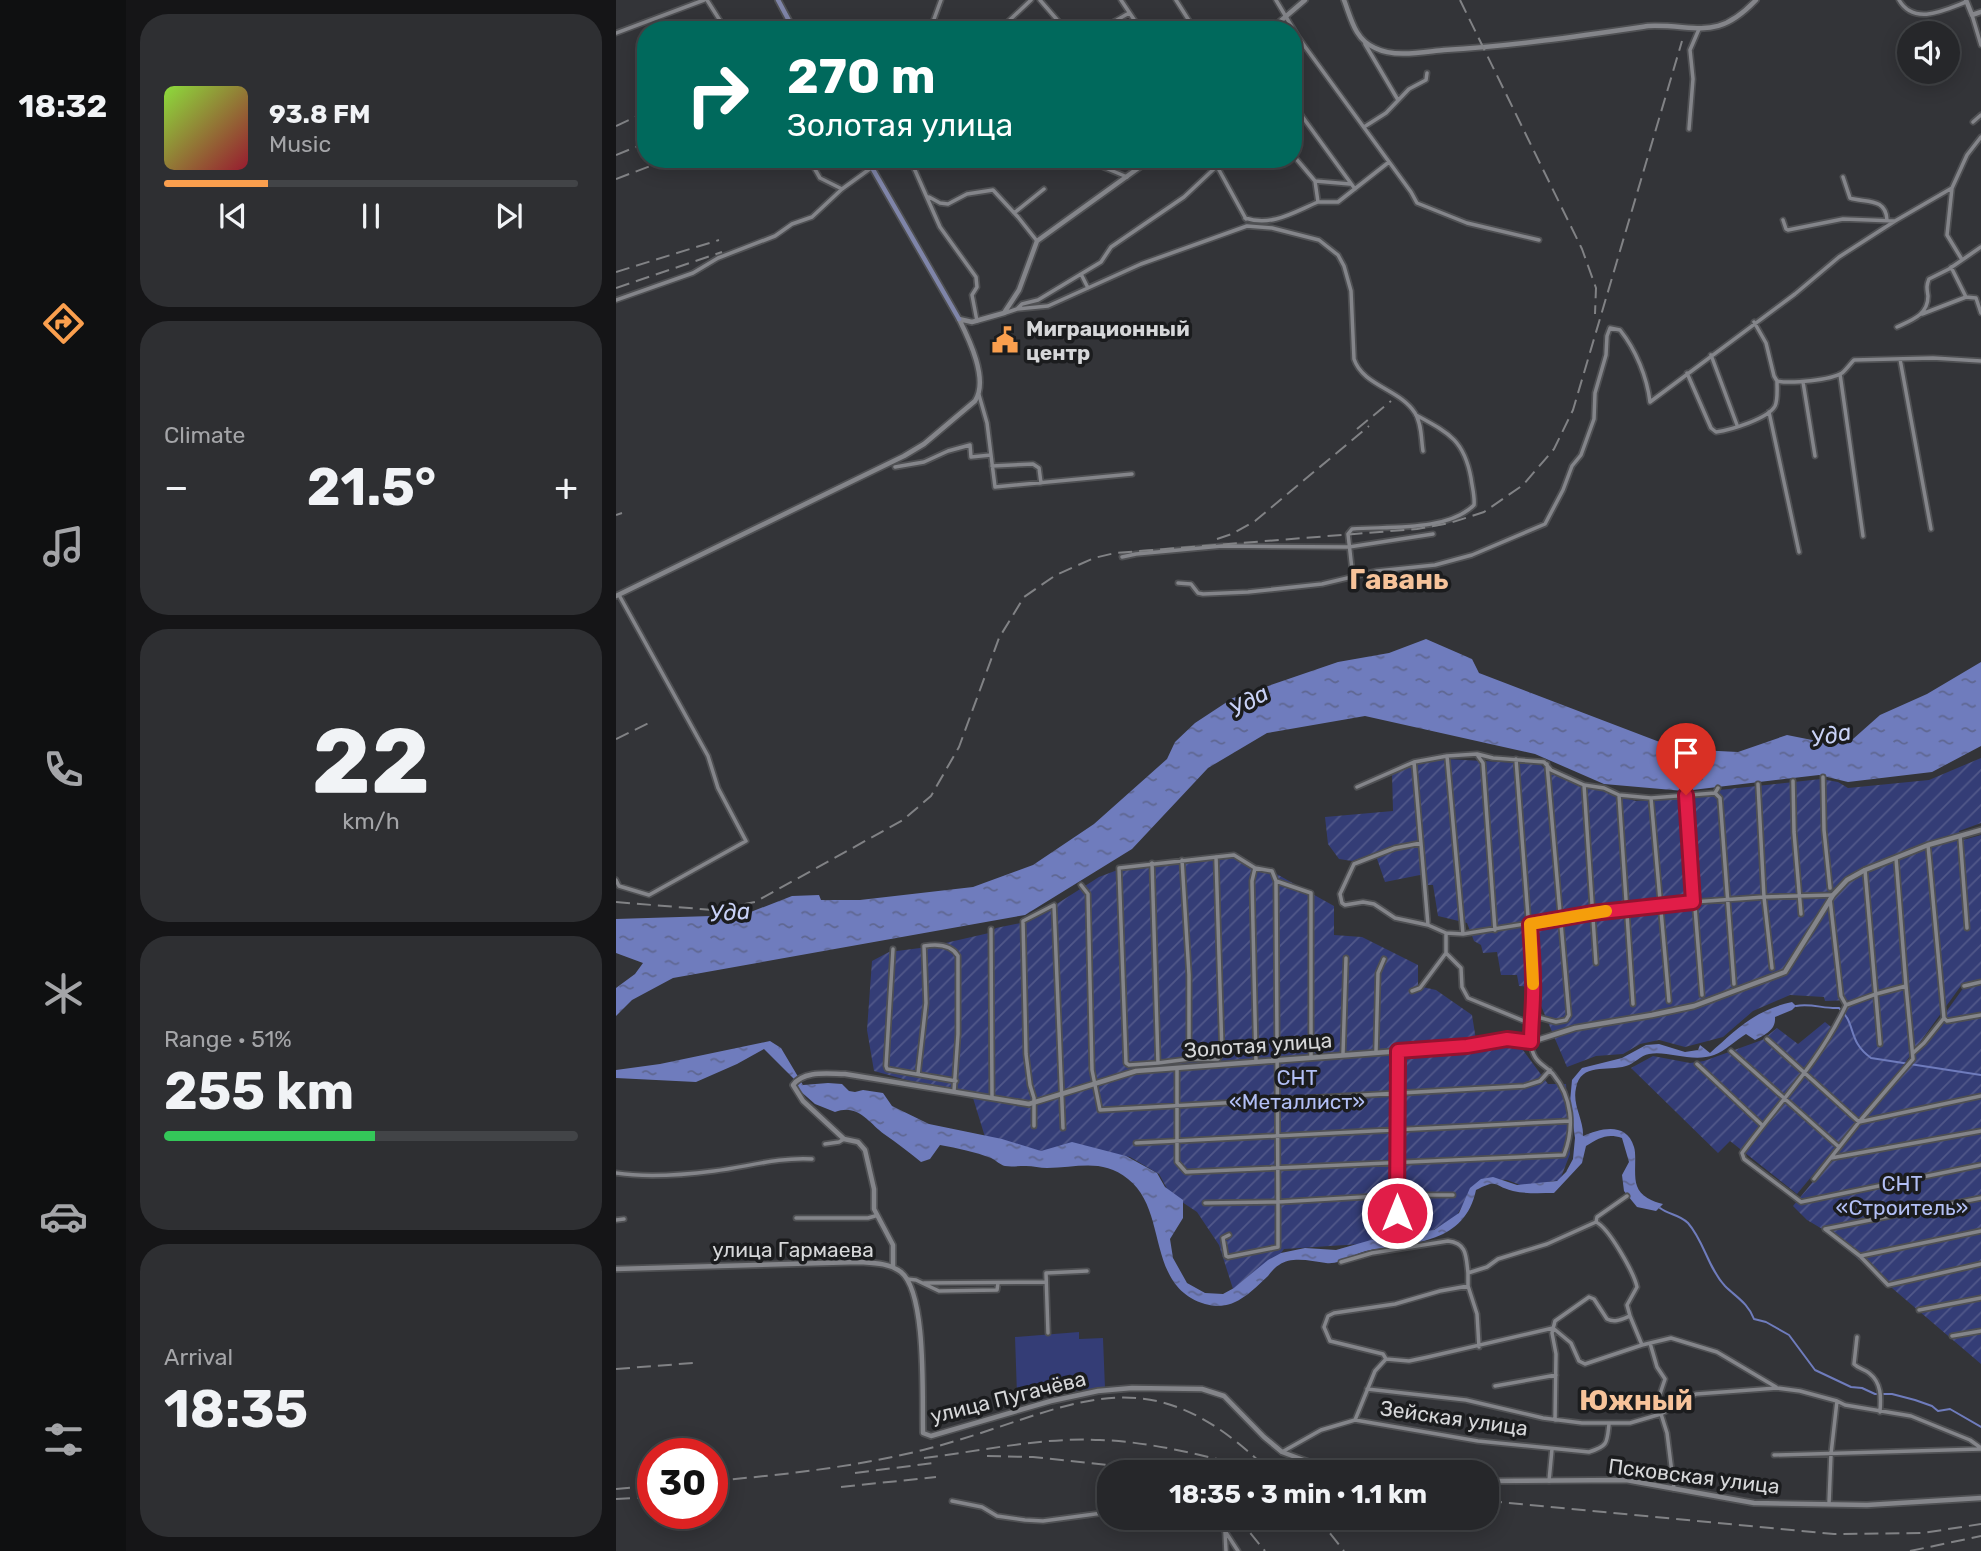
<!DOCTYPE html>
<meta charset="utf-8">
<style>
body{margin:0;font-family:Rubik,sans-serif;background:#2e2f32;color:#f1f3f6;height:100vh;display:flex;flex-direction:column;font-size:26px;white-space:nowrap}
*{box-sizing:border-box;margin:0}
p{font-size:23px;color:#a4a5a8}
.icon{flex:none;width:38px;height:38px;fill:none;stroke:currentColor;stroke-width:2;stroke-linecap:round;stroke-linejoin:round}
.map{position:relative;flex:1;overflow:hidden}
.panel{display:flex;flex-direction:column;gap:14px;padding:14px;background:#151517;width:490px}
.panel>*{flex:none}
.banner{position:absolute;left:21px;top:21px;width:665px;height:147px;border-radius:28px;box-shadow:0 4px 18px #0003,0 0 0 2px #424447;background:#00695c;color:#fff;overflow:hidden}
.fabs{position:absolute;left:1281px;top:21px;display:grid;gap:14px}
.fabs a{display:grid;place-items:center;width:63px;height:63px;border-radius:50%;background:#26272a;box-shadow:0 4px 18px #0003,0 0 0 2px #424447;font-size:35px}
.speed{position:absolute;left:21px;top:1438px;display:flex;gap:14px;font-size:35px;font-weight:700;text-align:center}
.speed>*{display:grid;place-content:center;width:91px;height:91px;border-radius:50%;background:#26272a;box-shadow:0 4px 18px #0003,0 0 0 2px #424447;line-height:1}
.speed .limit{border:10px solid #d22;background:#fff;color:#111}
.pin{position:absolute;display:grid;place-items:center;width:60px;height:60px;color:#fff;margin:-72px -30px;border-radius:50% 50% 50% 0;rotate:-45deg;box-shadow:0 0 7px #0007}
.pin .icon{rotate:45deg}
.me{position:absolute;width:77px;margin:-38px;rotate:0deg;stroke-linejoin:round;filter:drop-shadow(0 0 5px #0008)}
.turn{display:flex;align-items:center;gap:24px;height:147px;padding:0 35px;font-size:32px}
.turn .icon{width:91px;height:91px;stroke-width:2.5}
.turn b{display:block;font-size:49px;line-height:60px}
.big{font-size:52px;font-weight:700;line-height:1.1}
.panel .card{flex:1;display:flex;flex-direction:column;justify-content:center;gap:10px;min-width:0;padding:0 24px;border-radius:28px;background:#2e2f32}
.panel .dial{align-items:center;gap:0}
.dial b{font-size:91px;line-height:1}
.song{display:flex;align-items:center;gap:21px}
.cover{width:84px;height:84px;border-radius:10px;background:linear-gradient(135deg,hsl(90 70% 55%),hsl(350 70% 35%))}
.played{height:7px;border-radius:4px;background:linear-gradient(90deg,#fa9f4e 25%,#424447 25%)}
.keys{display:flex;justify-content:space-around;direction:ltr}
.heat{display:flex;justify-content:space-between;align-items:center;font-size:38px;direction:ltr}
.charge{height:10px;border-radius:5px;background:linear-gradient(90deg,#34c759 51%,#424447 0)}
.trip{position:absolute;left:481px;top:1460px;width:402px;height:70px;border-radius:28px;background:#26272a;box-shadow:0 4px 18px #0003,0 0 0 2px #424447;font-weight:700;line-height:70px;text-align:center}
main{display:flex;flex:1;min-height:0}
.menu{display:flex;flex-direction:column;width:126px;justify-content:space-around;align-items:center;background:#0f1011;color:#a4a5a8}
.menu .icon{width:49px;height:49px}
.menu .on{color:#fa9f4e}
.menu b{font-size:32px;color:#f1f3f6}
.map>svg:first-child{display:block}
.grass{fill:#343d76}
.garden{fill:url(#garden-furrows)}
.water{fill:url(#water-ripples)}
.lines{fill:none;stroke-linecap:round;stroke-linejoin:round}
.stream{stroke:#6f7cbd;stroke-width:2}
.minor-casing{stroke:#4f5053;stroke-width:7}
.tertiary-casing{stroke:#4f5053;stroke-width:8}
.secondary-casing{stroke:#4f5053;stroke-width:8}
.minor{stroke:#84858a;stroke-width:3.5}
.tertiary{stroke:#84858a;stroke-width:4.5}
.secondary{stroke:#7f85a9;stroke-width:4.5}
.rail{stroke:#818285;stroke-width:2;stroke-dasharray:14 7;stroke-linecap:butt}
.route-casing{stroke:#92132f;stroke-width:18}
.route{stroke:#e11d48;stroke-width:12}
.slow{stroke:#f59e0b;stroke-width:12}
.labels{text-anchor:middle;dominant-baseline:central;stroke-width:7;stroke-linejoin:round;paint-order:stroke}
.poi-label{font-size:21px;font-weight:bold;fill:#d6d7d9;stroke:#1b1c1e;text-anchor:start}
.street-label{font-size:21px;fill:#d6d7d9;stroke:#1b1c1e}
.park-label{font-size:21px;fill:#b3c0f6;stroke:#1b1c1e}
.water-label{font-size:23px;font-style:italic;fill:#c9d2f6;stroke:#1b1c1e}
.district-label{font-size:28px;font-weight:bold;fill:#f7c39a;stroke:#1b1c1e}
</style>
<main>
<nav class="menu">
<b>18:32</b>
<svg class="icon on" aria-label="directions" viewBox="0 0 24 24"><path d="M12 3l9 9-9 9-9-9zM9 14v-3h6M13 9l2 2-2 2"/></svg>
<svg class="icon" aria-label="music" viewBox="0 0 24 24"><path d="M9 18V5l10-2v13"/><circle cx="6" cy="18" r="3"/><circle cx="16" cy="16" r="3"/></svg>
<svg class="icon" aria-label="phone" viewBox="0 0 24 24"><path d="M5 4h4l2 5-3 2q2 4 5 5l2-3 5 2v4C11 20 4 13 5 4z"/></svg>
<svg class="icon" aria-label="climate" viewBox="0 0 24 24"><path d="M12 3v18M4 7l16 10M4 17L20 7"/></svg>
<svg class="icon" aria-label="car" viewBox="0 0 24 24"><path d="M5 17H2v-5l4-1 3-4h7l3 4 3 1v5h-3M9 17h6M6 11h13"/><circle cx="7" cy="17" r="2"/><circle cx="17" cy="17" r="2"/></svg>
<svg class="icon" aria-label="filters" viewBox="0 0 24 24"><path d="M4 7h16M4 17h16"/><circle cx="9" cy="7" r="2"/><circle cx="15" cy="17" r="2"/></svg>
</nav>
<section class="panel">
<div class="card">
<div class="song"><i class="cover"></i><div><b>93.8 FM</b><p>Music</p></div></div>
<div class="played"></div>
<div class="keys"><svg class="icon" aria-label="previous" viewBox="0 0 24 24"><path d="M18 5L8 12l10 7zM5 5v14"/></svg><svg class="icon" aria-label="pause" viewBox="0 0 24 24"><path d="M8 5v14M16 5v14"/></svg><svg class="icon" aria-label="next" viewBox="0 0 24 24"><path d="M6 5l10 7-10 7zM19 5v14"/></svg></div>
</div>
<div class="card"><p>Climate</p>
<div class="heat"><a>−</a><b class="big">21.5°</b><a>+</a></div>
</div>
<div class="card dial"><b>22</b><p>km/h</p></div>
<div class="card"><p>Range · 51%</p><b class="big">255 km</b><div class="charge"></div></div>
<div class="card"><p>Arrival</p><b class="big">18:35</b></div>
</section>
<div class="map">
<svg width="1365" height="1551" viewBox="0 0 1365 1551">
<defs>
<pattern id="garden-furrows" width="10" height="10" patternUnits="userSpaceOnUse" patternTransform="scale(1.75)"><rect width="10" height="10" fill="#343d76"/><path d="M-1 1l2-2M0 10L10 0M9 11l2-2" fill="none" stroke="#515889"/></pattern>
<pattern id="water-ripples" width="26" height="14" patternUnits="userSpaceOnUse" patternTransform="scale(1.75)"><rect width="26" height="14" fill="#6f7cbd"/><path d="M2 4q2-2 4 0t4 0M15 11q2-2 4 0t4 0" fill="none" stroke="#5f6792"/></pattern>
</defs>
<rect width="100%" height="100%" fill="#333438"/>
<path class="grass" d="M463 1332V1339L487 1338 489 1388 401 1395 399 1337Z"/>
<path class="garden" d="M1365 758V823L1343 831 1347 840 1365 835V979L1347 983 1286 1067 1181 1194 1114 1141 1102 1153 1015 1068 1037 1056 1074 1063 1088 1061 1146 1040 1161 1028 1182 1044 1209 1022 1220 1031 1234 1000 1209 1001 1208 997 1174 995 1137 1011 1107 1037 1069 1047 1043 1040 1024 1044 1007 1054 980 1056 951 1067 917 987 903 986 901 975H885L881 952 867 953 865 945 858 941 851 923 822 916 817 885H812L809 874 769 882 759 853 736 861 723 859 712 844 709 817 777 811 776 773 803 760 829 759 924 764 928 768 966 787 987 790 1001 796 1020 801 1103 795V790L1205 779 1222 782 1232 788 1313 780Z
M613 856 657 872 718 906V935L746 937 802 965V986L820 990 856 1015 861 1046H904L932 1084H950L954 1154 944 1180 907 1186 891 1180 871 1179 852 1196 841 1215 816 1231 776 1242 668 1249C655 1267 636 1279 617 1289L603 1245 581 1212 554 1194 543 1174 514 1157 453 1145 431 1152 411 1150 369 1137 357 1098 258 1071 251 1030 256 961 273 952 312 947 373 933 380 928 414 921 483 877 512 866Z
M1365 983V1364L1208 1230 1191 1220 1177 1206 1286 1073 1348 987Z"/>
<path class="water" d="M810 639 856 659 863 673 1062 749 1122 752 1171 735 1211 743 1237 739 1264 715 1311 694 1365 662V746L1316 772 1232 782 1203 775 1068 791 988 784 919 754 749 716 651 733 592 768 516 849 409 915 57 978 16 1000 0 1016V988L19 974 27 963 0 953V919L127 915 176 896 203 895 205 900H244L357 887 417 865 478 824 551 759 559 742 579 723 617 698 722 662 773 653Z
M1176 1002 1180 1006 1176 1010 1159 1017C1160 1030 1150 1034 1139 1040L1130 1034C1120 1040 1109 1051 1098 1055 1076 1063 1051 1050 1033 1054 1025 1055 1018 1064 1010 1066 991 1072 965 1062 960 1088 956 1105 968 1120 967 1136 984 1129 1010 1121 1018 1147 1021 1156 1017 1176 1021 1186 1024 1196 1037 1202 1047 1204L1040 1211 1021 1207 1008 1191 1006 1175 1013 1162 1006 1138C991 1133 983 1138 970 1146L966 1163 938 1193C924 1193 910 1194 897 1191 877 1186 883 1178 860 1190 849 1243 798 1243 755 1250 740 1252 725 1265 710 1263 695 1261 676 1256 663 1265 659 1267 655 1272 652 1276 633 1294 616 1312 589 1304 529 1286 553 1211 512 1179 486 1158 461 1168 431 1168 424 1168 417 1166 410 1166 403 1166 395 1167 389 1166 384 1165 380 1160 375 1158 359 1152 342 1148 324 1145L314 1159 305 1162C293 1152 281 1143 268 1134 253 1123 242 1103 219 1112L199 1104 183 1090 181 1082 148 1049 121 1064 80 1082 0 1078V1070L44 1064 154 1041 165 1048 187 1085 212 1083 226 1084 233 1091 239 1092 247 1090 267 1093 276 1106 313 1124 386 1139 425 1151 456 1142 510 1156 541 1173 549 1187 567 1200V1218L554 1239 557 1258 571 1283 589 1293 607 1294 618 1288 652 1260 665 1253 689 1248 720 1250 755 1240 785 1238 798 1233 818 1230 843 1213 854 1188 865 1179 877 1177 901 1185 941 1181 950 1172 957 1159 959 1138 954 1102 956 1080 966 1068 1006 1058 1030 1045 1043 1044 1069 1052 1082 1050 1084 1045 1094 1053C1121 1029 1139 1010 1176 1002Z"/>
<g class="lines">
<path class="stream" d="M1180 1006C1195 1003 1208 1009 1223 1008 1241 1024 1231 1041 1255 1058L1365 1075
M1044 1208C1053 1215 1063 1214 1072 1223 1088 1241 1092 1268 1109 1286 1120 1297 1132 1303 1138 1319L1150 1322 1173 1335 1199 1370 1235 1387 1246 1388 1259 1394H1276L1299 1400 1316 1406 1322 1411 1334 1409 1365 1427"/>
<g class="minor-casing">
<path id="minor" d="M91 0 110 30
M424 0 450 30
M505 0 525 30
M560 0 579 30
M660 0 682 37 795 192 801 203 851 223 923 240
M1283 0C1298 26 1329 10 1350 2
M1356 15 1365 45
M314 30 325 0
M383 30 415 0
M490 30 494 24 513 13
M0 33 88 0
M749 44 782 100
M683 112 739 189
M1357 122 1365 115
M748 127 770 113 793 89 810 80 811 73
M1073 129 1077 79 1074 50 1083 29
M193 159 204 178 226 189 255 168
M294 159 324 227 360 277 361 287 356 295 361 321
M468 159 511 177
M597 159 630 219
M1227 177 1234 198C1249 203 1270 197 1271 220
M699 181 734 184
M1336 188 1331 235 1345 258
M313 197 324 203 332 204 351 194 377 190 402 217 421 241
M702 202H722L773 162
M398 213 428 189
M629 218C656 227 678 212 702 202L699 181 677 155
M1167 220 1170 229 1172 230 1227 219 1279 221
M1335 267 1350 297 1360 298 1365 313
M465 274 472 288
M0 300 77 273 102 258 159 236 176 224 196 217 226 189
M401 309 406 304 422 300 485 262 495 247 568 197 601 166
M389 313 401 309 432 306 525 264 631 226 656 228 703 240 722 255 728 266 735 291 738 359C747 386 784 389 799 413 806 424 805 439 807 451
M1306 314 1350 297
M1138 322 1150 343 1158 376 1161 381C1175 384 1215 380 1226 373 1230 370 1234 364 1238 360L1317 358 1365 361
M1281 327C1296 320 1312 315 1312 296 1311 289 1310 286 1313 279L1333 269 1365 247
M1095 355 1121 425
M1284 359 1315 529
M1071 373 1095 428 1100 432C1114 430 1152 419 1159 406 1162 400 1161 389 1161 382
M1224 374 1247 536
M1187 382 1199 456
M363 395 371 423 379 487 516 474
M1153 412 1183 552
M376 466 417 464 423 468 425 483
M279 467 308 462 332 451 354 445 355 457 375 455
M506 557 520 554 606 546 733 547 817 534
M737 578 732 534 736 529C771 526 831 532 858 505 859 496 856 487 855 478 848 440 833 433 800 415
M562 583 575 584 582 593 587 594 632 592 706 584 761 571 819 565 856 555 929 524 947 490 956 466 965 455 978 419 979 393 990 355 991 336 994 328 1004 330C1020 350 1031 377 1034 402L1179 294 1223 257 1279 221 1336 188 1351 155 1365 137
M831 756 847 934
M862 756 867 763 879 930
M900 759 917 982 916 1012 913 1023 918 1016 940 1022 950 1020 953 1015 931 764
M798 762 812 925
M1207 777 1208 830 1214 888
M1177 781 1178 832 1185 914
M1142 784 1148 897 1156 968
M968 785 980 963
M741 787 798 762 831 756 861 754 877 758 928 762 935 770 968 785 988 788 1003 795 1035 798 1099 793 1102 788
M1099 793 1104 798 1118 984
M1003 795 1017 1004
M1070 795 1086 995
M1035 798 1053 1001
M1344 836 1351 928
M805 843 779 848 738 864 724 894 726 903 729 905 747 902 758 904 779 918 812 925 830 933 847 934 976 913 1077 902 1148 897 1217 895
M1280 858 1290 986
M536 863 542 1063 513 1065 510 1063 503 868 618 855 639 868 656 871 660 881 695 893V1057
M639 868 636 881 640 1061
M1249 870 1264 1044
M0 880 3 886 33 895 130 841 102 788 92 756 3 595
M465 885 472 894 476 1070 484 1110 908 1086 924 1081 934 1070
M1214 899 1225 996 1230 1005C1204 1061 1162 1104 1126 1153L1128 1159 1185 1202 1365 1165
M375 929 376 1098
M277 949 270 1066 271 1069 340 1081
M1348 986 1365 982
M796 991 804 988 830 953V933
M1328 1018 1331 1021 1365 1015
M1151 1039 1243 1122 1365 1096
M1115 1051 1223 1147
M760 1052 762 973 768 959
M1297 1053 1308 1043 1328 1018 1312 845
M727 1054 730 958
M573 1059H602L606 1053 600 857
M542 1063 573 1059V975L566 860
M1081 1064 1146 1125
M561 1069V1162L570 1172 948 1155C959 1127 956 1097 937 1074 930 1066 922 1064 918 1055 913 1045 915 1033 913 1023L852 998 846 987 845 968 830 953
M302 1074 310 1003 308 946C320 944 335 944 342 956V1034L338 1091
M418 1126V1098L414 1085 410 1054 407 921 438 905 447 1128
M520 1143 954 1121
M209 1144 223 1142 228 1139
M1215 1158 1365 1131
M0 1173C32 1178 67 1175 98 1171 131 1167 162 1157 196 1159
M1198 1179 1243 1122 1297 1059 1290 986 1260 994 1230 1005
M589 1203 662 1202 660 881
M180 1218H252L259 1216
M0 1220 8 1219
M1209 1229 1244 1256 1272 1285 1365 1264
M1209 1229 1365 1198
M781 1231 782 1051
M613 1235 607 1238 610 1256 612 1257 662 1247V1202L781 1195H837
M1244 1256 1365 1231
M725 1262 756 1253 832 1241C851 1243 850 1256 852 1273
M291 1279 300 1280 323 1291 381 1290 382 1283
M308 1283 430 1282
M1303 1310 1365 1298
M1014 1316 1026 1345
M432 1333 430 1273 471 1271
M1336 1336 1365 1331
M1241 1337 1238 1364C1243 1369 1248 1369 1253 1373 1266 1383 1265 1398 1264 1412
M1034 1343 1041 1367 1049 1379 1043 1397 1047 1411
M863 1347 861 1314 852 1286V1273L871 1267 882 1259 931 1244 980 1222 981 1217 1011 1196
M770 1359 793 1361 812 1357 937 1328 955 1343 963 1361 969 1364 1026 1345 1055 1338 1101 1352 1160 1387
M770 1359 767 1354 714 1341 708 1327 712 1316 718 1313 779 1304 824 1291 852 1286
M879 1386 940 1375
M751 1389 850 1400 927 1418 966 1423H1014L1045 1414 1080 1394 1161 1388 1184 1391 1221 1401 1229 1405 1295 1416 1354 1440 1365 1448
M1045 1414 1051 1433 1058 1489
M739 1420 759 1371 770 1359
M939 1420 940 1354 936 1333 939 1321 973 1297 978 1299 991 1319C999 1323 1006 1319 1014 1316L1011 1305 1021 1287C1018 1273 993 1228 980 1222
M666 1452 705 1430 739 1420 862 1441 973 1452C992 1446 991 1443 993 1424
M1158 1455 1365 1449
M933 1481 936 1449
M336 1501 366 1507 381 1516 409 1520 427 1521 494 1512
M1213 1503 1215 1454 1221 1401
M593 1517 609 1531 622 1551
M609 1532 610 1551"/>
</g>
<g class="tertiary-casing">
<path id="tertiary" d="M728 0C735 18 739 40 759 48 779 58 807 52 828 50 897 46 964 36 1032 26 1082 24 1100 42 1140 0
M1350 0 1356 15 1365 12
M654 30 689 0
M343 319 356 322 388 313 403 290 421 241 535 159
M0 596 288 456 308 444 359 401C373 380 353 339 343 319
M277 1267V1245L258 1209V1189L249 1150 242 1142 228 1139 187 1101 177 1085C188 1070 212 1074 229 1074L413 1104 520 1071 851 1046 891 1039 915 1042 959 1028 1036 1015 1078 1006 1169 972 1217 895 1231 880 1249 870 1312 845 1365 830
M0 1269 243 1262C258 1263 273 1263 285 1272 311 1293 306 1398 307 1433L315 1436 435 1401 482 1391 516 1388 586 1389 608 1396 648 1437 666 1452 698 1464 736 1472
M872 1481 1010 1480 1138 1503 1251 1505 1365 1498"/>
</g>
<g class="secondary-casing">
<path id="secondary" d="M162 0 178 30
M251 159 343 319"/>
</g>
<use href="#minor" class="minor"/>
<use href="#tertiary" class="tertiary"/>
<use href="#secondary" class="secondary"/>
<path class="rail" d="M844 0 966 249 980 288 979 314
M0 126 30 112
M0 155 25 145
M0 179 53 159
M0 272 103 240
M0 288 106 252
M741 429 775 401
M0 515 6 513
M601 539 616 534 639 521 753 426
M0 739 37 721
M0 902 97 910 139 902 287 820 315 796 343 747 383 638 408 597 440 575 478 558 499 553 801 529 834 523 868 512 907 485 938 449 957 410 1066 41
M0 1369 77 1363
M371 1456 417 1457 512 1467 537 1472
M308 1458C366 1451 425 1437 484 1440 542 1442 597 1459 653 1471
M239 1473 318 1463
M96 1481C166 1475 239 1467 307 1450 453 1413 525 1343 654 1472
M225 1487 320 1477
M0 1489 37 1486
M0 1499 37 1497
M872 1501 1218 1534 1307 1533 1365 1524
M621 1517 649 1551
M701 1517 728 1551
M1294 1551 1365 1536"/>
</g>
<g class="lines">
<g class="route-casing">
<path id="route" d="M781 1213 782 1051 851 1046 891 1039 915 1042C915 1021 918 1001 917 980 917 961 915 942 914 924L976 913 1077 902 1070 795"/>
</g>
<use href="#route" class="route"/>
<path class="slow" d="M917 984 914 924 990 911"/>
</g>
<defs>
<g id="civic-bare" transform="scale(2.1)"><path d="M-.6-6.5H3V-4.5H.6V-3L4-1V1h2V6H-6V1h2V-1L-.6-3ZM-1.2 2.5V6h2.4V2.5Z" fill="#fa9f4e" stroke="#1b1c1e" stroke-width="2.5" paint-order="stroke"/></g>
</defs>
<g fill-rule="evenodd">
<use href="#civic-bare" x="389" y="340"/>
</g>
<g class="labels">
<g class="poi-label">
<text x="410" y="328">Миграционный<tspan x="410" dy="24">центр</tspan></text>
</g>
<g class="street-label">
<text transform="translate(642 1045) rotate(-4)">Золотая улица</text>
<text x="177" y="1249">улица Гармаева</text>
<text transform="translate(392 1397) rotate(-14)">улица Пугачёва</text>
<text transform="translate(838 1418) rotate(8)">Зейская улица</text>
<text transform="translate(1078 1476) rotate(7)">Псковская улица</text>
</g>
<g class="park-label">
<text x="681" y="1077">СНТ<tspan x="681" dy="24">«Металлист»</tspan></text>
<text x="1286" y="1183">СНТ<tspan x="1286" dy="24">«Строитель»</tspan></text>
</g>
<g class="water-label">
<text transform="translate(633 701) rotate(-30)">Уда</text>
<text transform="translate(1215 735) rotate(-11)">Уда</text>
<text transform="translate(114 912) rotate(-4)">Уда</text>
</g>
<g class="district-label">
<text x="783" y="579">Гавань</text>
<text x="1020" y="1400">Южный</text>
</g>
</g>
</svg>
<div class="fabs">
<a><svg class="icon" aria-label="sound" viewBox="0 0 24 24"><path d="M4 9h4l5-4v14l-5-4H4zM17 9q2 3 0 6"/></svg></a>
</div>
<div class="speed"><div class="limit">30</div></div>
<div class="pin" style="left:1070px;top:795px;background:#d93025"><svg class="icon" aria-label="arrive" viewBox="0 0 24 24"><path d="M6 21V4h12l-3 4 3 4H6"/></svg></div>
<svg class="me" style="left:781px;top:1213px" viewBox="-20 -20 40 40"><circle r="17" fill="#e11d48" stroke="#fff" stroke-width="3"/><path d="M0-11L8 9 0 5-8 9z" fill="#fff"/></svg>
<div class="trip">18:35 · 3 min · 1.1 km</div>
<div class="banner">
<div class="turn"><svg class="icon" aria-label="right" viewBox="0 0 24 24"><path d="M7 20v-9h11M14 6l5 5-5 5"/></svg><div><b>270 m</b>Золотая улица</div></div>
</div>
</div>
</main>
